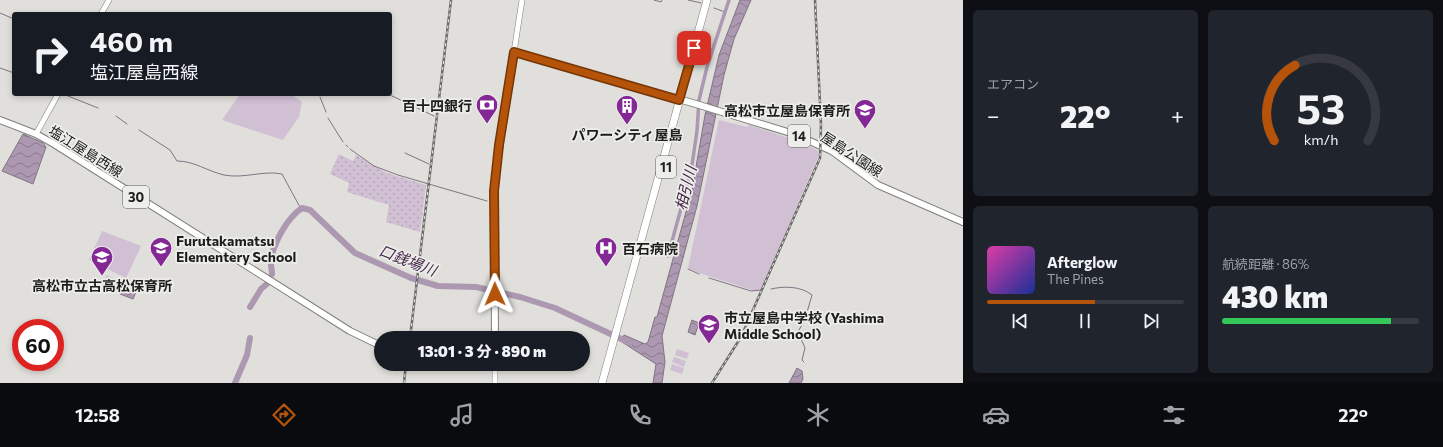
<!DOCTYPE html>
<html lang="ja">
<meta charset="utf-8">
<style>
body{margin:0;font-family:Commissioner,"Noto Sans JP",sans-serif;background:#20242c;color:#f1f3f6;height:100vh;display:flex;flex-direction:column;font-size:15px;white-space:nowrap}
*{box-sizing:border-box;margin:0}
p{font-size:13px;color:#9ea1a6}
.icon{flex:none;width:22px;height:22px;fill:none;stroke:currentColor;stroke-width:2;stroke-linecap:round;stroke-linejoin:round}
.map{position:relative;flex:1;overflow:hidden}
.drawer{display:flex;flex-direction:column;gap:10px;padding:10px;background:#0d0f14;width:480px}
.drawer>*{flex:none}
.top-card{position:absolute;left:12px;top:12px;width:380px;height:84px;border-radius:4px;box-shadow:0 2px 6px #0003;background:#171b24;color:#f1f3f6;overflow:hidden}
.speed{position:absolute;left:12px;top:319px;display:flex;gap:8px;font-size:20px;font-weight:700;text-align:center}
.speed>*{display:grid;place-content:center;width:52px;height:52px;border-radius:50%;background:#171b24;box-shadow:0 2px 6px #0003;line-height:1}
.speed .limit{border:6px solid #d22;background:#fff;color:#111}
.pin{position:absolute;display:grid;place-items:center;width:34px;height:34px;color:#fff;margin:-17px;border-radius:8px;box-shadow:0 2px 6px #0006}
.me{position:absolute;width:44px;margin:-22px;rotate:359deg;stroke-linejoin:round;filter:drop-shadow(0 0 3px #0008)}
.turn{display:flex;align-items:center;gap:14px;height:84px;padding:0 12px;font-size:18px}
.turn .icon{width:52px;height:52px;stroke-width:2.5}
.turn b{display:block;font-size:28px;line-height:34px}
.big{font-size:30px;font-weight:800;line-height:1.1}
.drawer .card{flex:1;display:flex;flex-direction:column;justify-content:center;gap:6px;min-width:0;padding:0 14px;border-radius:6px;background:#20242c}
.drawer .dial{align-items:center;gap:0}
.dial svg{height:104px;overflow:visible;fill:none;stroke:#363941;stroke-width:7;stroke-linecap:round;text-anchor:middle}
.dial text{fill:#f1f3f6;stroke:none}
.song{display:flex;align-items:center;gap:12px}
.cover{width:48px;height:48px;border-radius:6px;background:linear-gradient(135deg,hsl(320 70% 55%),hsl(230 70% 35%))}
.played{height:4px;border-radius:2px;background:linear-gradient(90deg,#b45309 55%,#363941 55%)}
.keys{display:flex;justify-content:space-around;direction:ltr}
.heat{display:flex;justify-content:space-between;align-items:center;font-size:22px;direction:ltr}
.charge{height:6px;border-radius:3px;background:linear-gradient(90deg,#34c759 86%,#363941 0)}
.drawer .tiles{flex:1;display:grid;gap:10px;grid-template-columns:repeat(2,1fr)}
.trip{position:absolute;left:374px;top:331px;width:216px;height:40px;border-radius:20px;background:#171b24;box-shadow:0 2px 6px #0003;font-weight:800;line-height:40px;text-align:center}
.dock{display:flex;height:64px;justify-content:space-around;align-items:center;background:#090b0e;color:#9ea1a6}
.dock .icon{width:28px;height:28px}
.dock .on{color:#b45309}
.dock b{font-size:18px;color:#f1f3f6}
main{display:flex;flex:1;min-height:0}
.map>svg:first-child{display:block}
.grass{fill:url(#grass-dots)}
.pitch{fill:#d1bfd4}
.water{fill:url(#water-waves);stroke:#817383}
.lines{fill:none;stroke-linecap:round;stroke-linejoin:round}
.stream{stroke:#817383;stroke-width:1}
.canal{stroke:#ac98b0;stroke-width:3.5}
.river{stroke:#ac98b0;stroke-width:6}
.secondary-casing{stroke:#7e7e7a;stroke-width:6}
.primary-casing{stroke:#7e7e7a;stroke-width:8}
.highway-casing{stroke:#7e7e7a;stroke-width:8}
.secondary{stroke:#fff;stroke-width:5}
.primary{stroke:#fff;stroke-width:6}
.highway{stroke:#fff;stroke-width:7}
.rail-casing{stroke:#6b6a68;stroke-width:2.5}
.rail{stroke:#edede9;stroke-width:1;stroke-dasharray:3;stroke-linecap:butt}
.route-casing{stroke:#753606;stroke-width:10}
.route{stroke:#b45309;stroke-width:7}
.labels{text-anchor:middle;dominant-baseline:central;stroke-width:3.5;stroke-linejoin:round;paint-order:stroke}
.shield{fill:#edede9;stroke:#5b5b59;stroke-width:1}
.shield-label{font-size:13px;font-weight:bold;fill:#1d1d1b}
.poi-label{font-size:14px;font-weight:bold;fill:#1d1d1b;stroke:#edede9;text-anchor:start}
.street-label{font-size:14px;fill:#1d1d1b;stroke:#edede9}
.water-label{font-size:15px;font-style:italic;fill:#46284c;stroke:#edede9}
</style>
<main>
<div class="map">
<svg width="963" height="383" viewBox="0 0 963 383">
<defs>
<pattern id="grass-dots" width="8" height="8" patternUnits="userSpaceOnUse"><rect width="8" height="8" fill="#d1bfd4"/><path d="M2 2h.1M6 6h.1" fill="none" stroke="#b3a4b5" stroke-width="1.8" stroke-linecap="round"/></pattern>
<pattern id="water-waves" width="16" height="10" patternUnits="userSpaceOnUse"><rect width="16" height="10" fill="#ac98b0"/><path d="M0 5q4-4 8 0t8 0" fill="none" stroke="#8b7b8e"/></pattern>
</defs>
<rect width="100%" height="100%" fill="#e0dfdb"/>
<path class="grass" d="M339 154 353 161 356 155 387 173 426 185 420 232 386 222 389 205 347 192 349 183 330 174Z"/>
<path class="pitch" d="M240 94H291L302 102 299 117 283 140 222 120Z
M719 120 747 127 749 125 804 143 818 151 819 155 761 289 755 291 699 273 688 268Z
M102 231 141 246 126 278 89 260Z
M107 275 118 281 113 292 101 286Z
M677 349 689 353 687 359 675 355Z
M674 357 686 361 684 367 672 362Z
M672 364 684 368 682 374 670 370Z"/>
<path class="water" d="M740 0H751L734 39 724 75 697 206 662 336 665 362 662 383H653L656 364 622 342 624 335 645 344 648 342 655 317H657L692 190 705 115 719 55Z
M23 134 43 143 46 147 33 184 2 171Z
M123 287 136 292 133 299 120 294Z
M692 320 699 323 695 335 688 332Z
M797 368 802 371 803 379 801 383H789Z"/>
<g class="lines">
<path class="stream" d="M654 0 661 2 662 0
M688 0 701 3
M714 8 725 12
M0 13 14 19
M0 68 14 73
M63 94 98 108
M388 94 434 116
M320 97 326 112
M116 116 127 124
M328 118 343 142
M139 130 170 150 177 161C194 161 207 171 224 175 244 179 264 170 282 174L301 209
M346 145 348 147
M350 149 374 166 398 175 487 201
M405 153 429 164
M688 269 699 274
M709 278 751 291 761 290
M771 289C784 286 801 286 812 295L805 319 798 332 805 348 802 360 804 362"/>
<path class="canal" d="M668 256 691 172 697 131 699 100 707 67 729 0"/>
<path class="river" d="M272 274C272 269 270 263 271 258 275 241 287 218 302 208L310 210 355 253 411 278 438 286 476 287 520 297 555 308 630 343
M250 307 261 289 268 283
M235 383 247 355 250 338"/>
<g class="secondary-casing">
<path id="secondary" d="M101 14 109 0
M514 52 522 0
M36 134 58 94
M495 383V364"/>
</g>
<g class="primary-casing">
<path id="primary" d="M0 120 36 134 54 144 350 331 381 346
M495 338 494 191 501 134 514 52 696 104 794 134 832 151 878 185 963 222"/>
</g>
<g class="highway-casing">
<path id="highway" d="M602 383 707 0"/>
</g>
<use href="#secondary" class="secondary"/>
<use href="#primary" class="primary"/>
<use href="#highway" class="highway"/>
<g class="rail-casing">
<path id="rail" d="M410 338 451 0
M404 383 406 364
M712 383 741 337 820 158 821 124 815 0"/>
</g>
<use href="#rail" class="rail"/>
</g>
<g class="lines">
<g class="route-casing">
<path id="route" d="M495 294 494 191 499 145 514 52 679 100 694 48"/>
</g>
<use href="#route" class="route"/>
</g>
<defs>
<g id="bank-pin" transform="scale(1.15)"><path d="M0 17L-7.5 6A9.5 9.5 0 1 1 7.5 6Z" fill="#832894" stroke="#edede9"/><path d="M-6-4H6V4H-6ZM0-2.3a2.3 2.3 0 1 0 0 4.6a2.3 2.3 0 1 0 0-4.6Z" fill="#fff"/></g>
<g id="building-pin" transform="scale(1.15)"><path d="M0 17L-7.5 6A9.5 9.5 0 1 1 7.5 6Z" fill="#832894" stroke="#edede9"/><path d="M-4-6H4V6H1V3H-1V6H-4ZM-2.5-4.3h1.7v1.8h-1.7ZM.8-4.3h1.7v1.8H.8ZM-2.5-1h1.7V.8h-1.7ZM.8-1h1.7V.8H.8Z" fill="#fff"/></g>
<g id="school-pin" transform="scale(1.15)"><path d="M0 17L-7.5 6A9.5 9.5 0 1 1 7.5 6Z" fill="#832894" stroke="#edede9"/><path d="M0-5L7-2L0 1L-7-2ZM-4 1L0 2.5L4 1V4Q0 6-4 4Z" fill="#fff"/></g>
<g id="hospital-pin" transform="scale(1.15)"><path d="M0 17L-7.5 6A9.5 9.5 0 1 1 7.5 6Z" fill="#832894" stroke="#edede9"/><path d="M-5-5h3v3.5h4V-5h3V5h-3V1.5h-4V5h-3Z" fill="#fff"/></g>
</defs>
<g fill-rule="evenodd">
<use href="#bank-pin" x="487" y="105"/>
<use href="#building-pin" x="627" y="106"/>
<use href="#school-pin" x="865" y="110"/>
<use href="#school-pin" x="161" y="248"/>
<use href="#hospital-pin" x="606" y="248"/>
<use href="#school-pin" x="102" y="257"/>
<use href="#school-pin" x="709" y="325"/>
</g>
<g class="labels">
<g class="shield">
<rect x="788" y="125" width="22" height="22" rx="3"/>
<rect x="656" y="156" width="20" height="22" rx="3"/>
<rect x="123" y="186" width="26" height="22" rx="3"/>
</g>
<g class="shield-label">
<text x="799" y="136">14</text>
<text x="666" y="167">11</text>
<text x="136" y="197">30</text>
</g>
<g class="poi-label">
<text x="472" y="105" text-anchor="end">百十四銀行</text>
<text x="850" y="110" text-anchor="end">高松市立屋島保育所</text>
<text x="627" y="134" text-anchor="middle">パワーシティ屋島</text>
<text x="176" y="240">Furutakamatsu<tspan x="176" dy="16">Elementery School</tspan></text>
<text x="622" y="248">百石病院</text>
<text x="102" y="285" text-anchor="middle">高松市立古高松保育所</text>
<text x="724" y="317">市立屋島中学校 (Yashima<tspan x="724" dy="16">Middle School)</tspan></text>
</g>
<g class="street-label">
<text transform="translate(86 151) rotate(32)">塩江屋島西線</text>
<text transform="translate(852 154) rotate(33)">屋島公園線</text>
</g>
<g class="water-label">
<text transform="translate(685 188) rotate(-76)">相引川</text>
<text transform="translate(408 260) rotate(21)">口銭場川</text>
</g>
</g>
</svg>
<div class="speed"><div class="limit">60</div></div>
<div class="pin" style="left:694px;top:48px;background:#d93025"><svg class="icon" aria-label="arrive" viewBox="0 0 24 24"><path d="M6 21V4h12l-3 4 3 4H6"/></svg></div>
<svg class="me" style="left:495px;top:294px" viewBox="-20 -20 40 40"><path d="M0-17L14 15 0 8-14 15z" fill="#b45309" stroke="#fff" stroke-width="4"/></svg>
<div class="trip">13:01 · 3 分 · 890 m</div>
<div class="top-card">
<div class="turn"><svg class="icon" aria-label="right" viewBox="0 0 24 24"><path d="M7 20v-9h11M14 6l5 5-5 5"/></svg><div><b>460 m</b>塩江屋島西線</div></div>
</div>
</div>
<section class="drawer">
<div class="tiles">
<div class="card"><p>エアコン</p>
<div class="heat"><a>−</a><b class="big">22°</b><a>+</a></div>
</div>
<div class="card dial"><svg viewBox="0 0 100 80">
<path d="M14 69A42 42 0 1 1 86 69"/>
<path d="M14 69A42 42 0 0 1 30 11" stroke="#b45309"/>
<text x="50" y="56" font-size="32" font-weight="700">53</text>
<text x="50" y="72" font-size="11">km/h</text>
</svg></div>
<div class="card">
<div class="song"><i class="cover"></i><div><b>Afterglow</b><p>The Pines</p></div></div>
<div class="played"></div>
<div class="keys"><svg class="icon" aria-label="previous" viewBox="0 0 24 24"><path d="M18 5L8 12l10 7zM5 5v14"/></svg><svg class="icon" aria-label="pause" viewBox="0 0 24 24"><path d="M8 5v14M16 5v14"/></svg><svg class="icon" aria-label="next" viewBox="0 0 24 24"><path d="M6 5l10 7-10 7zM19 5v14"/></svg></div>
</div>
<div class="card"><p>航続距離 · 86%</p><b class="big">430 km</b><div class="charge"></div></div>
</div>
</section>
</main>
<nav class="dock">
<b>12:58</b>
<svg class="icon on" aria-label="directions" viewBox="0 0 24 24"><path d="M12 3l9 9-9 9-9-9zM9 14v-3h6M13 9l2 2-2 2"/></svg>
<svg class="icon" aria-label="music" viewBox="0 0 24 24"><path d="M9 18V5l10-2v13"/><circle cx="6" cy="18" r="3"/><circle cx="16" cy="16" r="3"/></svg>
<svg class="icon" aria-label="phone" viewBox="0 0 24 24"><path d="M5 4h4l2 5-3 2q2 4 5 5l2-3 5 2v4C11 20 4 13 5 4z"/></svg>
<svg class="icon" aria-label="climate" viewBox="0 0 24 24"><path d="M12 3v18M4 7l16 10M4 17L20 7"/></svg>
<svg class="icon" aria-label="car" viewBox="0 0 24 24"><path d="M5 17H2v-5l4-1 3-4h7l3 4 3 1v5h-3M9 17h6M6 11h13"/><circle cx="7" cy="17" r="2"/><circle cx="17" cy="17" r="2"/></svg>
<svg class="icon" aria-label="filters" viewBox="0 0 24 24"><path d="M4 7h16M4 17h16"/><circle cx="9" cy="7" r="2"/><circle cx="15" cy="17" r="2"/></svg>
<b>22°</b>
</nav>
